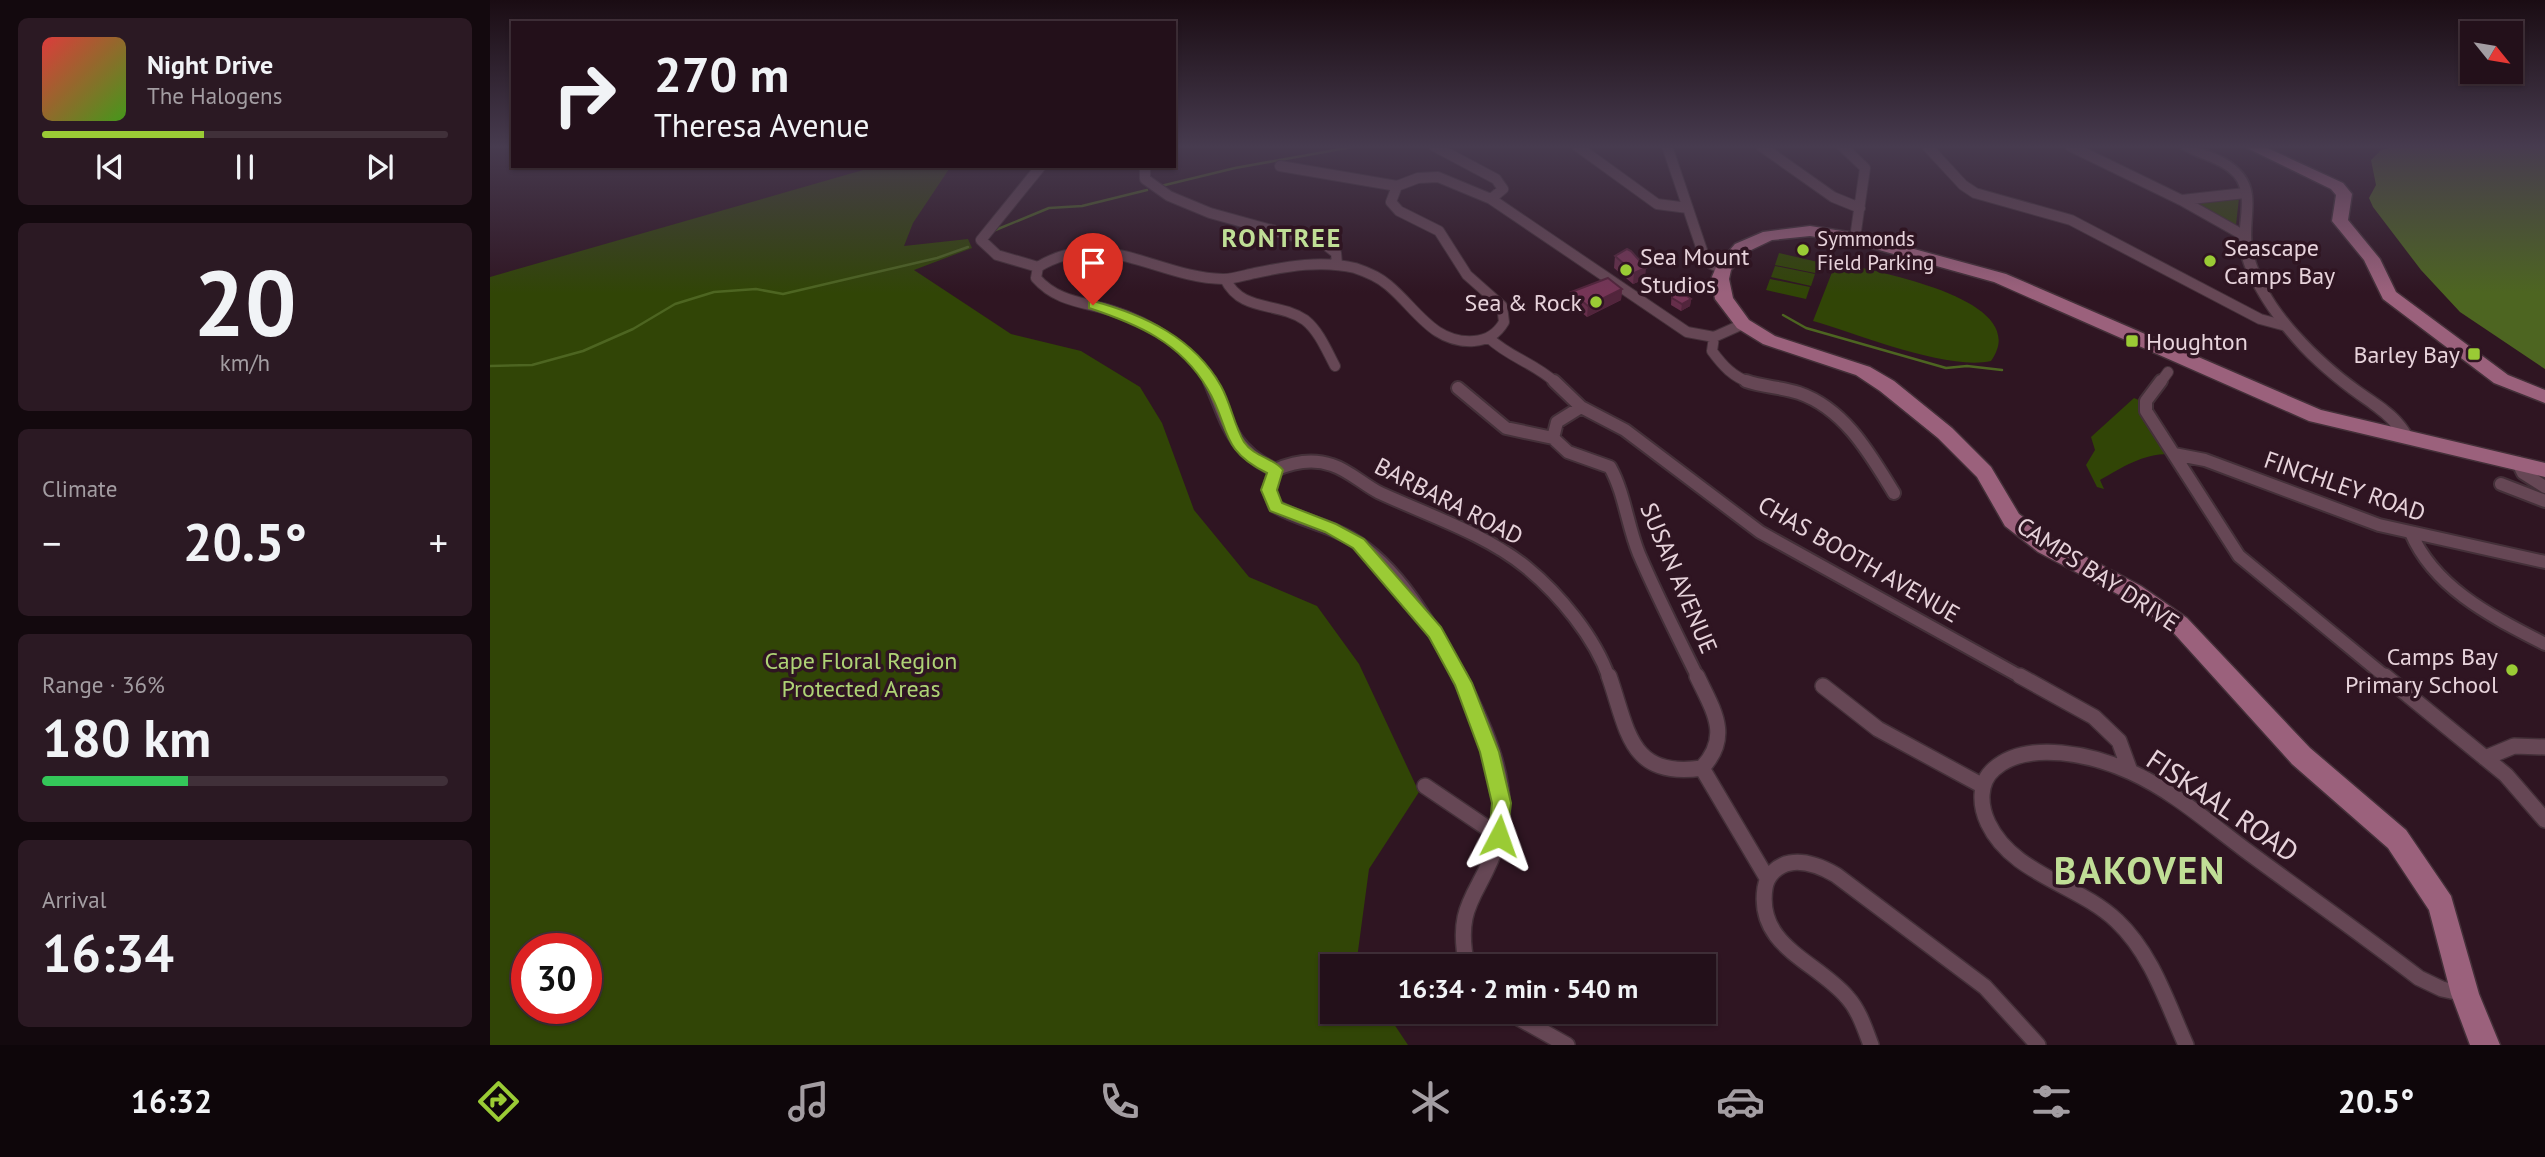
<!DOCTYPE html>
<meta charset="utf-8">
<style>
body{margin:0;font-family:"PT Sans",sans-serif;background:#2b1923;color:#f1f3f6;height:100vh;display:flex;flex-direction:column;font-size:26px;white-space:nowrap}
*{box-sizing:border-box;margin:0}
p{font-size:23px;color:#a39da2}
.icon{flex:none;width:38px;height:38px;fill:none;stroke:currentColor;stroke-width:2;stroke-linecap:round;stroke-linejoin:round}
.map{position:relative;flex:1;overflow:hidden}
.panel{display:flex;flex-direction:column;gap:18px;padding:18px;background:#13090e;width:490px}
.panel>*{flex:none}
.banner{position:absolute;left:21px;top:21px;width:665px;height:147px;border-radius:0px;box-shadow:0 2px 5px #0004,0 0 0 2px #403039;background:#23101a;color:#f1f3f6;overflow:hidden}
.needle{width:46px;rotate:120deg}
.buttons{position:absolute;left:1970px;top:21px;display:grid;gap:14px}
.buttons a{display:grid;place-items:center;width:63px;height:63px;border-radius:0px;background:#23101a;box-shadow:0 2px 5px #0004,0 0 0 2px #403039;font-size:35px}
.speed{position:absolute;left:21px;top:933px;display:flex;gap:14px;font-size:35px;font-weight:700;text-align:center}
.speed>*{display:grid;place-content:center;width:91px;height:91px;border-radius:50%;background:#23101a;box-shadow:0 2px 5px #0004,0 0 0 2px #403039;line-height:1}
.speed .limit{border:10px solid #d22;background:#fff;color:#111}
.pin{position:absolute;display:grid;place-items:center;width:60px;height:60px;color:#fff;margin:-72px -30px;border-radius:50% 50% 50% 0;rotate:-45deg;box-shadow:0 0 7px #0007}
.pin .icon{rotate:45deg}
.me{position:absolute;width:77px;margin:-38px;rotate:4deg;stroke-linejoin:round;filter:drop-shadow(0 0 5px #0008)}
.turn{display:flex;align-items:center;gap:24px;height:147px;padding:0 28px;font-size:32px}
.turn .icon{width:91px;height:91px;stroke-width:2.5}
.turn b{display:block;font-size:49px;line-height:60px}
.big{font-size:52px;font-weight:700;line-height:1.1}
.panel .card{flex:1;display:flex;flex-direction:column;justify-content:center;gap:10px;min-width:0;padding:0 24px;border-radius:10px;background:#2b1923}
.panel .dial{align-items:center;gap:0}
.dial b{font-size:91px;line-height:1}
.song{display:flex;align-items:center;gap:21px}
.cover{width:84px;height:84px;border-radius:10px;background:linear-gradient(135deg,hsl(0 70% 55%),hsl(100 70% 35%))}
.played{height:7px;border-radius:4px;background:linear-gradient(90deg,#9acb35 40%,#403039 40%)}
.keys{display:flex;justify-content:space-around;direction:ltr}
.heat{display:flex;justify-content:space-between;align-items:center;font-size:38px;direction:ltr}
.charge{height:10px;border-radius:5px;background:linear-gradient(90deg,#34c759 36%,#403039 0)}
.trip{position:absolute;left:830px;top:954px;width:396px;height:70px;border-radius:0px;background:#23101a;box-shadow:0 2px 5px #0004,0 0 0 2px #403039;font-weight:700;line-height:70px;text-align:center}
.dock{display:flex;height:112px;justify-content:space-around;align-items:center;background:#0e060a;color:#a39da2}
.dock .icon{width:49px;height:49px}
.dock .on{color:#9acb35}
.dock b{font-size:32px;color:#f1f3f6}
main{display:flex;flex:1;min-height:0}
.map>svg:first-child{display:block}
.green{fill:#314506;fill-rule:evenodd}
.water{fill:#4d6521}
.lines{fill:none;stroke-linecap:round;stroke-linejoin:round}
.stream{stroke:#4d6521;stroke-width:2.5}
.minor-far2-casing{stroke:#443039;stroke-width:12}
.minor-far1-casing{stroke:#443039;stroke-width:16}
.minor-casing{stroke:#443039;stroke-width:18}
.tertiary-casing{stroke:#443039;stroke-width:3}
.primary-casing{stroke:#443039;stroke-width:3}
.minor-far2{stroke:#664755;stroke-width:10}
.minor-far1{stroke:#664755;stroke-width:12}
.minor{stroke:#664755;stroke-width:15}
.tertiary{fill:#664755;fill-rule:evenodd}
.primary{fill:#9b617c;fill-rule:evenodd}
.wall{fill:#652e4a}
.shaded-wall{fill:#52253c}
.building{fill:#753556;stroke:#52253c;stroke-width:2}
.route{fill:#9acb35;stroke:#648422;stroke-width:2}
.poi-dot{fill:#9acb35;stroke:#2f1522;stroke-width:2.5}
.labels{text-anchor:middle;dominant-baseline:central;stroke-width:7;stroke-linejoin:round;paint-order:stroke}
.far-poi-label{font-size:21px;fill:#e7d3db;stroke:#2f1522;text-anchor:start}
.poi-label{font-size:24px;fill:#e7d3db;stroke:#2f1522;text-anchor:start}
.street-label{font-size:24px;fill:#e7d3db;stroke:#2f1522}
.park-label{font-size:24px;fill:#aed375;stroke:#2f1522}
.far-district-label{font-size:26px;font-weight:bold;letter-spacing:2px;fill:#c0de96;stroke:#2f1522}
.near-street-label{font-size:28px;fill:#e7d3db;stroke:#2f1522}
.near-district-label{font-size:38px;font-weight:bold;letter-spacing:2px;fill:#c0de96;stroke:#2f1522}
</style>
<main>
<section class="panel">
<div class="card">
<div class="song"><i class="cover"></i><div><b>Night Drive</b><p>The Halogens</p></div></div>
<div class="played"></div>
<div class="keys"><svg class="icon" aria-label="previous" viewBox="0 0 24 24"><path d="M18 5L8 12l10 7zM5 5v14"/></svg><svg class="icon" aria-label="pause" viewBox="0 0 24 24"><path d="M8 5v14M16 5v14"/></svg><svg class="icon" aria-label="next" viewBox="0 0 24 24"><path d="M6 5l10 7-10 7zM19 5v14"/></svg></div>
</div>
<div class="card dial"><b>20</b><p>km/h</p></div>
<div class="card"><p>Climate</p>
<div class="heat"><a>−</a><b class="big">20.5°</b><a>+</a></div>
</div>
<div class="card"><p>Range · 36%</p><b class="big">180 km</b><div class="charge"></div></div>
<div class="card"><p>Arrival</p><b class="big">16:34</b></div>
</section>
<div class="map">
<svg width="2055" height="1045" viewBox="0 0 2055 1045">
<rect width="100%" height="100%" fill="#2f1522"/>
<path class="green" d="M387 166H461L423 223 414 246 478 239 482 248 424 270 521 334 591 351 650 387 672 423 704 510 759 577 827 606 869 664 929 792 879 869 866 966H842V1012H896L918 1045H0V277ZM37 948H96V1008H37Z
M1749 198 1746 225 1703 201Z
M1289 253 1328 262 1325 273 1285 265Z
M1346 262C1381 271 1546 298 1501 361 1458 371 1368 334 1323 321Z
M1285 266 1325 274 1321 286 1281 277Z
M1280 279 1320 287 1316 299 1276 290Z
M1644 398 1651 401 1679 454C1652 454 1633 467 1610 480L1614 489 1607 487 1596 465 1605 450 1601 437Z"/>
<path class="water" d="M1907 146H2055V369L1970 312 1931 270 1883 207 1879 198 1886 185 1881 160 1891 150Z"/>
<g class="lines">
<path class="stream" d="M671 186 745 168 868 146
M503 231 559 208 592 206 657 190
M1293 315 1316 328 1456 368 1477 366 1512 370
M0 366 42 365 93 351 143 329 185 304 224 292 266 289 293 294 447 258 478 247"/>
<g class="minor-far2-casing">
<path id="minor-far2" d="M944 146 1006 179 1013 189 1001 199
M1087 146 1167 204 1198 208
M1177 146 1213 253 1221 264 1233 269
M1271 146 1343 197 1370 208
M1352 146 1375 168 1365 238
M1437 146 1473 185 1485 193 1581 220 1770 319 1796 326
M1580 146 1691 200 1753 235
M655 166V179L679 196 720 213 836 245 846 253 847 264
M790 166 907 186
M1692 200 1755 193
M548 267C613 227 668 278 733 279 744 279 755 275 765 273 798 266 832 260 865 268 877 272 889 277 898 285 926 308 943 344 984 341 998 340 1007 334 1014 322L1012 306 977 275 949 231 909 211 901 202 907 186 928 178 948 177 1001 199 1197 332 1224 337 1253 324
M548 267 546 278C567 302 594 302 623 311 656 321 706 351 720 383
M548 267 507 255 491 240 551 166
M735 279C752 313 787 301 815 320 829 331 837 351 845 366
M1224 337 1222 351C1233 366 1243 377 1261 383
M999 338C1019 357 1046 364 1066 383
M1670 383 1678 372"/>
</g>
<g class="minor-far1-casing">
<path id="minor-far1" d="M720 381C738 423 741 449 785 470
M1064 381 1091 407 1135 430 1270 532 1533 678
M1256 381C1273 387 1291 387 1309 393 1355 409 1380 454 1404 493
M1671 381 1656 401V411L1749 556 1897 678
M968 388 1016 428 1063 438
M1091 407 1067 422 1063 438 1078 452 1120 467C1135 494 1137 525 1149 554 1167 596 1188 637 1208 678
M1684 454 1715 460 1889 525 2055 562
M2028 463 2033 473 2055 487
M785 470 779 490 785 506C808 520 836 524 860 538 910 567 943 629 970 678
M785 470C803 462 822 458 842 465 858 470 873 484 888 492 937 515 994 533 1036 567 1069 594 1105 637 1119 678
M2011 484 2055 501
M1921 533C1945 589 2003 617 2055 644"/>
</g>
<g class="minor-casing">
<path id="minor" d="M969 676C993 723 1024 787 1008 840 992 895 963 901 977 966
M1119 676C1138 730 1139 779 1212 768
M1207 676C1223 710 1242 736 1212 768
M1530 676 1604 717 1629 741 1640 771
M1895 676 2016 775 2055 820
M1333 686 1388 729 1493 786
M1995 758 2024 746 2055 747
M1212 768 1277 878
M935 786 1009 836
M1018 1012 1077 1045
M1381 1045C1375 1029 1369 1010 1357 997 1326 961 1266 946 1275 888 1277 875 1288 865 1300 863 1316 860 1332 867 1346 875L1495 987 1548 1045
M1696 1045C1677 1003 1662 954 1627 921 1588 884 1522 874 1498 823 1490 806 1488 783 1504 769 1538 739 1604 755 1641 772 1683 791 1718 822 1754 849 1812 892 1872 934 1929 978L1952 989 1975 994"/>
</g>
<g class="tertiary-casing">
<path id="tertiary" d="M1688 146C1716 146 1759 162 1762 195 1764 212 1759 230 1762 248 1768 279 1788 309 1809 332 1827 352 1847 370 1869 386 1890 401 1911 412 1923 436L1921 440H1911C1898 418 1879 408 1859 393 1834 374 1809 352 1790 326 1773 304 1756 278 1750 250 1746 228 1760 195 1744 177 1729 160 1704 159 1688 146Z"/>
</g>
<g class="primary-casing">
<path id="primary" d="M1753 146H1773L1853 183 1862 194 1858 220 1890 259 1906 292 2018 375 2055 390V403L2004 383 1893 299 1874 260 1842 221 1846 195 1841 189Z
M1320 226 1365 233 1516 274 1831 410 2055 463V477L1819 421 1504 282 1364 243 1320 236 1282 240 1257 252 1241 270 1239 279 1243 298 1259 320 1285 336 1380 367 1404 381 1462 428 1501 467 1529 514 1564 540 1651 586 1697 618 1820 748 1916 830 1961 896 1989 994 2010 1045H1980L1961 994 1939 910 1898 848 1802 764 1681 630 1635 598 1548 552 1515 526 1487 477 1448 438 1390 391 1366 375 1273 344 1247 328 1225 299 1221 279 1227 265 1245 244 1273 232Z"/>
</g>
<use href="#minor-far2" class="minor-far2"/>
<use href="#minor-far1" class="minor-far1"/>
<use href="#minor" class="minor"/>
<use href="#tertiary" class="tertiary"/>
<use href="#primary" class="primary"/>
</g>
<path class="wall" d="M1125 256 1155 279 1143 284 1124 268Z
M1182 285 1201 299 1200 306 1191 311 1181 305Z
M1132 289 1131 300 1097 317 1080 303 1081 292Z"/>
<path class="shaded-wall" d="M1156 268 1155 279 1143 284 1144 273Z
M1132 289 1131 300 1097 317 1098 306Z
M1201 299 1200 306 1191 311 1192 304Z"/>
<path class="building" d="M1137 249 1141 251 1156 268 1144 273 1125 256Z
M1118 278 1132 289 1098 306 1081 292Z
M1182 285 1201 299 1192 304 1182 298Z"/>
<linearGradient id="sky" x2="0" y2="1"><stop stop-color="#1a0c13"/><stop offset="0.5" stop-color="#473b4f"/><stop offset="1" stop-color="#473b4f" stop-opacity="0"/></linearGradient>
<rect width="2055" height="293" fill="url(#sky)"/>
<path class="route" d="M603 301C655 315 704 338 731 386 741 404 744 425 754 442 764 457 784 458 793 470L787 490 792 503 846 524 874 539 951 627 982 683 1009 752 1021 803 1016 842 1009 845 1002 842 999 836 1002 803 990 752 965 685 939 637 863 548 835 532 780 511 771 490 777 473C728 449 741 427 717 388 690 342 647 324 599 308V302Z"/>
<g class="poi-dot">
<circle cx="1313" cy="250" r="7"/>
<circle cx="1720" cy="261" r="7"/>
<circle cx="1136" cy="270" r="7"/>
<circle cx="1106" cy="302" r="7"/>
<rect x="1635" y="334" width="14" height="14" rx="3.5"/>
<rect x="1977" y="347" width="14" height="14" rx="3.5"/>
<circle cx="2022" cy="670" r="7"/>
</g>
<g class="labels">
<g class="far-poi-label">
<text x="1327" y="238">Symmonds<tspan x="1327" dy="24">Field Parking</tspan></text>
</g>
<g class="poi-label">
<text x="1734" y="247">Seascape<tspan x="1734" dy="28">Camps Bay</tspan></text>
<text x="1150" y="256">Sea Mount<tspan x="1150" dy="28">Studios</tspan></text>
<text x="1092" y="302" text-anchor="end">Sea &amp; Rock</text>
<text x="1656" y="341">Houghton</text>
<text x="1970" y="354" text-anchor="end">Barley Bay</text>
<text x="2008" y="656" text-anchor="end">Camps Bay<tspan x="2008" dy="28">Primary School</tspan></text>
</g>
<g class="street-label">
<text transform="translate(1855 486) rotate(19)">FINCHLEY ROAD</text>
<text transform="translate(959 501) rotate(27)">BARBARA ROAD</text>
<text transform="translate(1369 559) rotate(30)">CHAS BOOTH AVENUE</text>
<text transform="translate(1608 574) rotate(33)">CAMPS BAY DRIVE</text>
<text transform="translate(1189 578) rotate(67)">SUSAN AVENUE</text>
</g>
<g class="park-label">
<text x="371" y="660">Cape Floral Region<tspan x="371" dy="28">Protected Areas</tspan></text>
</g>
<g class="far-district-label">
<text x="792" y="237">RONTREE</text>
</g>
<g class="near-street-label">
<text transform="translate(1733 805) rotate(34)">FISKAAL ROAD</text>
</g>
<g class="near-district-label">
<text x="1650" y="869">BAKOVEN</text>
</g>
</g>
</svg>
<div class="buttons">
<a><svg class="needle" viewBox="-14 -14 28 28"><path d="M0-13l5 13h-10z" fill="#e53935"/><path d="M0 13l5-13h-10z" fill="#a39da2"/></svg></a>
</div>
<div class="speed"><div class="limit">30</div></div>
<div class="pin" style="left:603px;top:305px;background:#d93025"><svg class="icon" aria-label="arrive" viewBox="0 0 24 24"><path d="M6 21V4h12l-3 4 3 4H6"/></svg></div>
<svg class="me" style="left:1009px;top:836px" viewBox="-20 -20 40 40"><path d="M0-17L14 15 0 8-14 15z" fill="#9acb35" stroke="#fff" stroke-width="4"/></svg>
<div class="trip">16:34 · 2 min · 540 m</div>
<div class="banner">
<div class="turn"><svg class="icon" aria-label="right" viewBox="0 0 24 24"><path d="M7 20v-9h11M14 6l5 5-5 5"/></svg><div><b>270 m</b>Theresa Avenue</div></div>
</div>
</div>
</main>
<nav class="dock">
<b>16:32</b>
<svg class="icon on" aria-label="directions" viewBox="0 0 24 24"><path d="M12 3l9 9-9 9-9-9zM9 14v-3h6M13 9l2 2-2 2"/></svg>
<svg class="icon" aria-label="music" viewBox="0 0 24 24"><path d="M9 18V5l10-2v13"/><circle cx="6" cy="18" r="3"/><circle cx="16" cy="16" r="3"/></svg>
<svg class="icon" aria-label="phone" viewBox="0 0 24 24"><path d="M5 4h4l2 5-3 2q2 4 5 5l2-3 5 2v4C11 20 4 13 5 4z"/></svg>
<svg class="icon" aria-label="climate" viewBox="0 0 24 24"><path d="M12 3v18M4 7l16 10M4 17L20 7"/></svg>
<svg class="icon" aria-label="car" viewBox="0 0 24 24"><path d="M5 17H2v-5l4-1 3-4h7l3 4 3 1v5h-3M9 17h6M6 11h13"/><circle cx="7" cy="17" r="2"/><circle cx="17" cy="17" r="2"/></svg>
<svg class="icon" aria-label="filters" viewBox="0 0 24 24"><path d="M4 7h16M4 17h16"/><circle cx="9" cy="7" r="2"/><circle cx="15" cy="17" r="2"/></svg>
<b>20.5°</b>
</nav>
